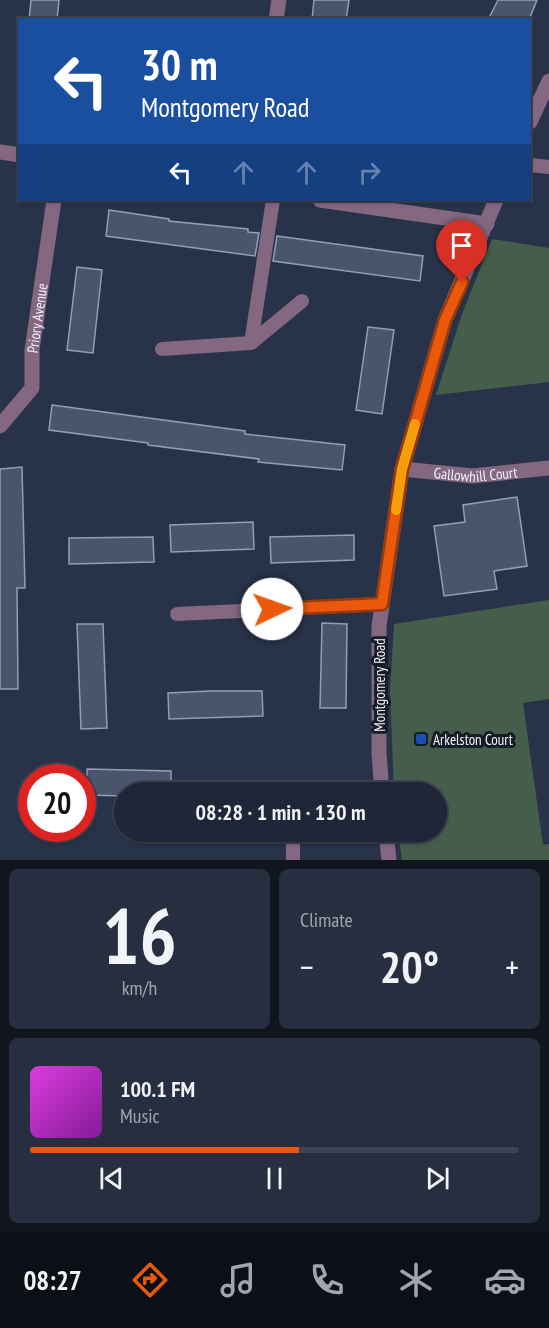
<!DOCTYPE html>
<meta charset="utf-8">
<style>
body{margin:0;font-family:"PT Sans Narrow",sans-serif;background:#262e3f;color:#f1f3f6;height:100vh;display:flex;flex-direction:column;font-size:22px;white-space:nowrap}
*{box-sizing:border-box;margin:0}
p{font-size:20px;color:#a1a5ad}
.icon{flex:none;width:33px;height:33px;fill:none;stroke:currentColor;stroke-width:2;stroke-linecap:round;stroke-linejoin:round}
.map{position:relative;height:860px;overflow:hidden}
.panel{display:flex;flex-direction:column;gap:9px;padding:9px;background:#10151e;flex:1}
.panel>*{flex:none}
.banner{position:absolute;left:18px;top:18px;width:513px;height:183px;border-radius:0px;box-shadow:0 2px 4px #0004,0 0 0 2px #3c4352;background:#1a4fa0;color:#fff;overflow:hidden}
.speed{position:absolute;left:18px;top:764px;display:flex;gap:12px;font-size:30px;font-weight:700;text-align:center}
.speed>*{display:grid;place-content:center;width:78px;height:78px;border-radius:50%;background:#1e2637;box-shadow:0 2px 4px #0004,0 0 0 2px #3c4352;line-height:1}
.speed .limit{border:9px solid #d22;background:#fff;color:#111}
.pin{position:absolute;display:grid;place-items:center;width:51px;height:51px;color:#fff;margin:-62px -26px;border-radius:50% 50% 50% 0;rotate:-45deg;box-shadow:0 0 6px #0007}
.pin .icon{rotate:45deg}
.me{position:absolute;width:66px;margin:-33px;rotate:87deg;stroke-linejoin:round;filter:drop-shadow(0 0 4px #0008)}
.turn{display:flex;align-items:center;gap:21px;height:126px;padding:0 24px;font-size:27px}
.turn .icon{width:78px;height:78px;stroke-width:2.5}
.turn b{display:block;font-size:42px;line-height:51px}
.lanes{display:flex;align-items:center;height:57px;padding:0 24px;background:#0003;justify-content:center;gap:30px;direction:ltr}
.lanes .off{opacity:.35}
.big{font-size:45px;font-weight:700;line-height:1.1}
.panel .widget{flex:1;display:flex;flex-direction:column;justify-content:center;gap:9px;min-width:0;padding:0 21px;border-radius:9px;background:#262e3f}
.panel .dial{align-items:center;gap:0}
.dial b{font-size:78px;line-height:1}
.song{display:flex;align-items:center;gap:18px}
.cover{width:72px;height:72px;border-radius:9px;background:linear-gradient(135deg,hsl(300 70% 55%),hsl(290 70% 35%))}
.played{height:6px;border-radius:3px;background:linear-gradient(90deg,#ea580c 55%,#3c4352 55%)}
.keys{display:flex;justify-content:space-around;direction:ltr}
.heat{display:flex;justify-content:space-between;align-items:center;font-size:33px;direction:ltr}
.panel .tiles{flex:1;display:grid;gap:9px;grid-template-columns:1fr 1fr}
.widget:last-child{grid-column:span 2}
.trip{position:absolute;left:114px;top:782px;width:333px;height:60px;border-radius:30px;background:#1e2637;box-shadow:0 2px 4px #0004,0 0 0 2px #3c4352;font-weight:700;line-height:60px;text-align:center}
.tabs{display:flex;height:96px;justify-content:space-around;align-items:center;background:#0c0f16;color:#a1a5ad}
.tabs .icon{width:42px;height:42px}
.tabs .on{color:#ea580c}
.tabs b{font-size:27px;color:#f1f3f6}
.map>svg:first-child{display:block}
.green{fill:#455d4b}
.building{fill:#4a556d;stroke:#909eb8;stroke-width:1.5}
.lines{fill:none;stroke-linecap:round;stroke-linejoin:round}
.service{stroke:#846780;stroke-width:14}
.minor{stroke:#846780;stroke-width:15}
.route-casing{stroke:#983908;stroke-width:15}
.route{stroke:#ea580c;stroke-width:10}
.slow{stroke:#f59e0b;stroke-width:10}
.transit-dot{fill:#1a4fb4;stroke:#161b25;stroke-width:2}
.labels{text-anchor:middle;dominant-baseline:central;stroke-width:6;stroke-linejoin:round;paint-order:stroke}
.street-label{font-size:15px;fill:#f0f4fd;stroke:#161b25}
.poi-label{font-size:15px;fill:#f0f4fd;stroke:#161b25;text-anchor:start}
</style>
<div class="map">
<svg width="549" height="860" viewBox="0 0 549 860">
<rect width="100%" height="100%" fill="#283349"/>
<path class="green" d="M492 239 549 248V382L436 395 462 314Z
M549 600V699L523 703 543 845 549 844V860H402L398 831H436V792H394L390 691 394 624Z"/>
<path class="building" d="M31 0H59L57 20H29Z
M314 0H349L346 20H312Z
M498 0H537L529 20H488Z
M109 210 169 219V221L248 229V232L259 233 255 256 106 236Z
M277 236 423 256 420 281 273 261Z
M77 267 102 270 93 353 67 350Z
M368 327 394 330 382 414 356 410Z
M52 405 245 431V434L345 445 342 470 258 462 259 459 148 445V443L49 430Z
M22 467 25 588H17L18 689H0V469Z
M517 497 527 566 494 571 497 589 444 596 434 526 465 522 463 505Z
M253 522 254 549 171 552 170 525Z
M354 535V560L271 563 270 537Z
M153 537 154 562 69 564V538Z
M322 623 347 624 346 708H320Z
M77 624H103L107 728 81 729Z
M210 691H262L263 716 169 719 168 693Z
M87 769 171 771V792H124V796L87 795Z"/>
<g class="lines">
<path class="service" d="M530 165 549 167
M251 343 273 200
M162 349 251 343 302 301
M177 614 382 604
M293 860V840"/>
<g class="minor">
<path d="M276 20 279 0"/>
<path d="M530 122 549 81"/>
<path d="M0 152 20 155"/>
<path d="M320 200 487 224"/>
<path id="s1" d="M0 426 32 388V350L54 200"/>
<path id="s2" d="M402 469 473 476 549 468"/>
<path d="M382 792 379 753V626L402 469 445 320 496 200"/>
<path d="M386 831 389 860"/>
</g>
</g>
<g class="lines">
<g class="route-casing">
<path id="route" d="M272 609 382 604 402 469 445 320 462 282"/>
</g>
<use href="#route" class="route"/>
<path class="slow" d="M396 510 402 469 415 424"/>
</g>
<rect class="transit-dot" x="415" y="733" width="12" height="12" rx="3"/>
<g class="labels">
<g class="street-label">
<text stroke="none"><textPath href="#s1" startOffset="120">Priory Avenue</textPath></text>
<text stroke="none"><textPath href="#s2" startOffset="74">Gallowhill Court</textPath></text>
<text transform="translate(379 685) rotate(-90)">Montgomery Road</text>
</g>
<g class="poi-label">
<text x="433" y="739">Arkelston Court</text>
</g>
</g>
</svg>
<div class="speed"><div class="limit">20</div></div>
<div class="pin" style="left:462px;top:282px;background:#d93025"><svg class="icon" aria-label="arrive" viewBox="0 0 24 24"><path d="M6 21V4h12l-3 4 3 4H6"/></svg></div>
<svg class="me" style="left:272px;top:609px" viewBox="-20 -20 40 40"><circle r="19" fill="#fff"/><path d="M0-13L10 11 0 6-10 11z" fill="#ea580c"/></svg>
<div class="trip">08:28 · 1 min · 130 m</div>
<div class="banner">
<div class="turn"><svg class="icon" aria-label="left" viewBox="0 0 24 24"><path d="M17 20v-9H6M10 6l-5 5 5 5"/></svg><div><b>30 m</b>Montgomery Road</div></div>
<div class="lanes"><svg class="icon" aria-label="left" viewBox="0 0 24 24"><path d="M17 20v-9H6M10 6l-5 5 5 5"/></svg><svg class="icon off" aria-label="ahead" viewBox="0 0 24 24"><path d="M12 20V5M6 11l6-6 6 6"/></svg><svg class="icon off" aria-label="ahead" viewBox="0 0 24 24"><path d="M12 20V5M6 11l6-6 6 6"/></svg><svg class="icon off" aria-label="right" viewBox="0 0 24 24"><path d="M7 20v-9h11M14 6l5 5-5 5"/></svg></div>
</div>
</div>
<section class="panel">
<div class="tiles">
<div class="widget dial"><b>16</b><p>km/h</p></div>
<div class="widget"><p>Climate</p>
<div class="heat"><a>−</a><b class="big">20°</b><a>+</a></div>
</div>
<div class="widget">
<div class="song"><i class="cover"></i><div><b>100.1 FM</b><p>Music</p></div></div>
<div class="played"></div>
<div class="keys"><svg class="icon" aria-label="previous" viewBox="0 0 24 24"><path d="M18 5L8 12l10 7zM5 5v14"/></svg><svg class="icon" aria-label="pause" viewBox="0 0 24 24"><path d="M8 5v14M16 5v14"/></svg><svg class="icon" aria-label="next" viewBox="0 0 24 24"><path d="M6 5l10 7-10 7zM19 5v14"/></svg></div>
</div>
</div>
</section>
<nav class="tabs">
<b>08:27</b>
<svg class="icon on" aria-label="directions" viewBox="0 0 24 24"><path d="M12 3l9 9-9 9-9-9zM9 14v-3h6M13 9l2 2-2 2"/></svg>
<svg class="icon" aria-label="music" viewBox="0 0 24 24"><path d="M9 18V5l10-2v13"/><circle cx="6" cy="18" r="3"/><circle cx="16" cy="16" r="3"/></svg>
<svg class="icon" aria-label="phone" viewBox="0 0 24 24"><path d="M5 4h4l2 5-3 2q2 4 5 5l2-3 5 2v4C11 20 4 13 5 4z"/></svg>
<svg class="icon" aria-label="climate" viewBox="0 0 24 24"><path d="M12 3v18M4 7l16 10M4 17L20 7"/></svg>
<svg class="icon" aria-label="car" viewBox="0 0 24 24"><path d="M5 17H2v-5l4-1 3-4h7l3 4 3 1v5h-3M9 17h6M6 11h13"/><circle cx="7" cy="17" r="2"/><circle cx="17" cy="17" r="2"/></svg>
</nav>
